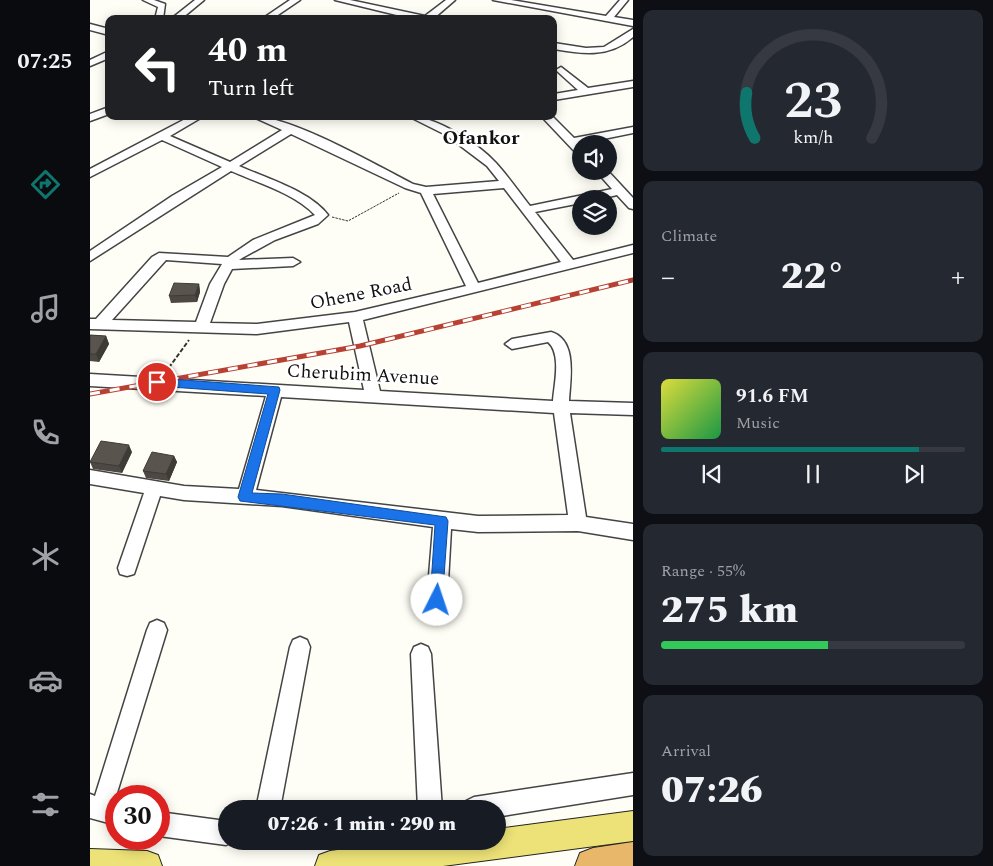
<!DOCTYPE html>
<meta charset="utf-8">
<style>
body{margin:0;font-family:Spectral,serif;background:#242831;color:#f1f3f6;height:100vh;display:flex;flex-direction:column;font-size:19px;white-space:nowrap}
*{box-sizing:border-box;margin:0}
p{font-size:16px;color:#9ea1a6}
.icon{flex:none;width:28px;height:28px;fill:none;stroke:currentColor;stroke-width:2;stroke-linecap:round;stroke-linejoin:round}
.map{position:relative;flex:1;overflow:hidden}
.details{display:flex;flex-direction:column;gap:10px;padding:10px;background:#0d0f14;width:360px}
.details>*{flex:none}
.guide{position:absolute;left:15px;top:15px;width:452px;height:105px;border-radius:10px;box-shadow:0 2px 12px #0003;background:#202124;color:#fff;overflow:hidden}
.tools{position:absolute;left:482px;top:135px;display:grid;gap:10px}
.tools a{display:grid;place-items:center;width:45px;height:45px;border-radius:50%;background:#171b24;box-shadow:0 2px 12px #0003;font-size:25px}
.speed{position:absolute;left:15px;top:785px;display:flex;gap:10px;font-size:25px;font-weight:700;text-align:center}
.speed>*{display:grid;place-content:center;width:65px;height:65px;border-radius:50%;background:#171b24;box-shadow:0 2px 12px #0003;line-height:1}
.speed .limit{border:8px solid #d22;background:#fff;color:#111}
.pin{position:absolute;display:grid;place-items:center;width:42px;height:42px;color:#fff;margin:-21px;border:2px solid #fff;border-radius:50%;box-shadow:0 1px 5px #0007}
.me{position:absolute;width:55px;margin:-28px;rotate:4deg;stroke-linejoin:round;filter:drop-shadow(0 0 4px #0008)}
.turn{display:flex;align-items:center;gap:18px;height:105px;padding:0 20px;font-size:22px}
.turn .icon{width:65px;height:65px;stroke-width:2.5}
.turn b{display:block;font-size:35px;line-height:42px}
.big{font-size:38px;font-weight:800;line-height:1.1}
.details .card{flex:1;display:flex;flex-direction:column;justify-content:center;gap:8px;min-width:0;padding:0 18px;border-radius:10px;background:#242831}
.details .dial{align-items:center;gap:0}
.dial svg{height:130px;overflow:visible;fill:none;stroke:#363941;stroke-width:7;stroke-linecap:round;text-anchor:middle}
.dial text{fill:#f1f3f6;stroke:none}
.song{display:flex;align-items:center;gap:15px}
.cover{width:60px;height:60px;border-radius:8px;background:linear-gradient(135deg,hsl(60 70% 55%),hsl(140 70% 35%))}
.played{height:5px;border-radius:2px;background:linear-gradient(90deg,#0f766e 85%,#363941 85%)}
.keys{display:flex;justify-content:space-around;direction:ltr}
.heat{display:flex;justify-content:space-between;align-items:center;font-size:28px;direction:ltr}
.charge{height:8px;border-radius:4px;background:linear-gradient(90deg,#34c759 55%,#363941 0)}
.trip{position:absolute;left:128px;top:800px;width:288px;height:50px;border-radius:25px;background:#171b24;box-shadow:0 2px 12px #0003;font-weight:800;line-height:50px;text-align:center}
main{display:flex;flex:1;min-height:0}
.tabs{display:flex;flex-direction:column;width:90px;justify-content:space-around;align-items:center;background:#090b0e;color:#9ea1a6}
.tabs .icon{width:35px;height:35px}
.tabs .on{color:#0f766e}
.tabs b{font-size:22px;color:#f1f3f6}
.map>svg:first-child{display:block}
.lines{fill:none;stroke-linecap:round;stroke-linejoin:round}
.minor-casing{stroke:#444;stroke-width:3}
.major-casing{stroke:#222;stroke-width:2}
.highway-casing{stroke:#222;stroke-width:2}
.path-far1{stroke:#333;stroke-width:1;stroke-dasharray:2.5 1;stroke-linecap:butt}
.path{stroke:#333;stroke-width:2;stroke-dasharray:4.5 2;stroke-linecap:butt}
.minor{fill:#fff;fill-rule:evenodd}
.major{fill:#ede277;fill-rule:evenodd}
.highway{fill:#e9b769;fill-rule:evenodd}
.rail-casing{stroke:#b74133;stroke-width:5}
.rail{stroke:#fff;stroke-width:3;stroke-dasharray:10;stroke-linecap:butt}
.wall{fill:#4d4843}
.shaded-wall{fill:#3e3b37}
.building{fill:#59544e;stroke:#3e3b37}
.route{fill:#1a73e8;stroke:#114b97}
.labels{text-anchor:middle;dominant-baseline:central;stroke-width:5;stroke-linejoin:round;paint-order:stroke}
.street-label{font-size:19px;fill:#111;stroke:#fff}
.far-district-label{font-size:20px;font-weight:bold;fill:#111;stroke:#fff}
</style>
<main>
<nav class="tabs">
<b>07:25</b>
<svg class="icon on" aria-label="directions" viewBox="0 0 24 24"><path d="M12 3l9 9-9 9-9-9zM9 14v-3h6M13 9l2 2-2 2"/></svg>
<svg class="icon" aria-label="music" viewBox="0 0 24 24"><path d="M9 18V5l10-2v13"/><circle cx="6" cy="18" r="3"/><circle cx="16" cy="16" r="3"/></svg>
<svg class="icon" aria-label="phone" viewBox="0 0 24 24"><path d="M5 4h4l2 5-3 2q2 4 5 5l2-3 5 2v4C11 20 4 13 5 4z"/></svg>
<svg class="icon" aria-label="climate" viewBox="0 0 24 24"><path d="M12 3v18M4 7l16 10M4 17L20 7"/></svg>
<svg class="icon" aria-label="car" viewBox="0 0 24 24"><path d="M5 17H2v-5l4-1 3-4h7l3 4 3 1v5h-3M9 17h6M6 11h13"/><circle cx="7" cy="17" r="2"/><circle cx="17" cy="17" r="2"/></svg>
<svg class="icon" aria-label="filters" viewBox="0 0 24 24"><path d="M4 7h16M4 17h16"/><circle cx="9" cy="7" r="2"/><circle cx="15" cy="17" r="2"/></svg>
</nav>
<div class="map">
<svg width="543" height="866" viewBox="0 0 543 866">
<rect width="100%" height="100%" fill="#fefef6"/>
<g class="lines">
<g class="minor-casing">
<path id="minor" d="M53 0H64L75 4 73 19H65L68 7Z
M105 0H114L91 19H81Z
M200 0H210L182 19H172Z
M245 0H260L335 16 356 0H365L343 19H323Z
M403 0H421L516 16 530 0H538L524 17 543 20V26Z
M0 24 19 29V35L0 30Z
M543 29V37C519 58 493 54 464 49V43L496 48 514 47Z
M19 51V58L0 66V60Z
M471 67 498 88 543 81V87L464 100V94L488 90 468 72 466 70Z
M19 107V114L0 121V114Z
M101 116H114L80 136 140 162 192 130 161 116C201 116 284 164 323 184L336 187 409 181 397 166 356 135 318 116C345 116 388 143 406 163 418 176 429 192 440 206L522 189 506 171H518L543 198V209L539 208 527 195 510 199H491V203L445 212 483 260 543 245V253L273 320 290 391 463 401C464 385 472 354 458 342L422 349 415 344 422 339 461 332C488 340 480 380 479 401L543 403V415L480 413 496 517 543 524V540L488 531 388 532 361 529 357 600 354 606 347 609 340 606 337 600 343 527 192 506 94 500 70 496 44 574 37 576 30 574 28 568 54 493 0 484V470L94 486 149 489 176 396 0 386V374L274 390 259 322 167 334 0 329V319H6L62 257 69 253 138 257 163 240 225 215C204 193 168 183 141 171L0 261V251L82 196 132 167 72 140 0 177V169ZM201 134 315 188 331 193 376 286 265 312 167 324 120 323 134 284 142 269 203 266 210 262 203 258 149 260 152 258 185 240 228 224 238 215C220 191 176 178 149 166ZM414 188 471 262 388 283 343 194ZM76 260 132 264 120 284 106 322 22 320ZM191 397 464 413 478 515 388 516 166 490Z
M451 116H462L484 138 543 127V133L489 144 491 146V155L487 154Z
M67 620 74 623 77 630 26 796V825L0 818V794L5 796 57 630 60 623Z
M210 637 217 640 220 647 190 809H166L200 647 203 640Z
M331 644 338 647 341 654 352 809H328L321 654 324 647Z
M543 773V795L406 817V809H372L376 801 384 797Z
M69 812 136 821V841H145L136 845 69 836Z"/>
</g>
<g class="major-casing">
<path id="major" d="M543 811V841L353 866H225L229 855 240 851 314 841H406V829Z
M0 849 57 851 68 855 72 866H0Z"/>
</g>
<g class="highway-casing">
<path id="highway" d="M543 842V866H485L490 853 503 848Z"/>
</g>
<path class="path-far1" d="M242 217 258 221 309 193"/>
<path class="path" d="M75 373 99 340"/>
<use href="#minor" class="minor"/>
<use href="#major" class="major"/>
<use href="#highway" class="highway"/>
<g class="rail-casing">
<path id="rail" d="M0 394 270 346 543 280"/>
</g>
<use href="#rail" class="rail"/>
</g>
<path class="wall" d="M109 284 110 292 107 302 81 303 79 296Z
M0 335 16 336 19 344 9 362 0 361Z
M42 452 32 473 3 469 0 462V461Z
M84 456 87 462 79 481 56 478 53 471Z"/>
<path class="shaded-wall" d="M109 284 110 292 107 302 105 295Z
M16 336 19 344 9 362 6 354Z
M39 445 42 452 32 473 29 466Z
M84 456 87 462 79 481 76 474Z"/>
<path class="building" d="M84 283 109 284 105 295 79 296Z
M0 335 16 336 6 354H0Z
M11 441 39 445 29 466 0 462Z
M62 452 84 456 76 474 53 471Z"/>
<path class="route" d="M67 378 189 387 190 390 162 493 192 494 356 517 358 521 352 604 347 606 342 604 340 600 345 525 150 501 148 497 178 394 67 386 62 382Z"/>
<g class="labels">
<g class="street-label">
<text transform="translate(271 294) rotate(-11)">Ohene Road</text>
<text transform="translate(273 375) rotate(3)">Cherubim Avenue</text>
</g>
<g class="far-district-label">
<text x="391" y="138">Ofankor</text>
</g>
</g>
</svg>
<div class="tools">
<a><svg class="icon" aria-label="sound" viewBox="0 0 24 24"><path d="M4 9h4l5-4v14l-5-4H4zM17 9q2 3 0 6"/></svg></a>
<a><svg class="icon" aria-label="layers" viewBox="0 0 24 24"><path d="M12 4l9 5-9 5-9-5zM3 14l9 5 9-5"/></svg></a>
</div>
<div class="speed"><div class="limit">30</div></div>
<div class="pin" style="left:67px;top:382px;background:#d93025"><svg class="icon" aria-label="arrive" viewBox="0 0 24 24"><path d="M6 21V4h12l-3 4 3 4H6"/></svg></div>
<svg class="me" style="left:347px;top:600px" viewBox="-20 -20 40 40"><circle r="19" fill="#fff"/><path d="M0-13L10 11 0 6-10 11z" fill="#1a73e8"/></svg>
<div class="trip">07:26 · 1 min · 290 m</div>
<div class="guide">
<div class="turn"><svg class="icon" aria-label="left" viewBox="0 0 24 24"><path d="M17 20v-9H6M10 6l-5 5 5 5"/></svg><div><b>40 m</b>Turn left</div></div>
</div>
</div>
<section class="details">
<div class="card dial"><svg viewBox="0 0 100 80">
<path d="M14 69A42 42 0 1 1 86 69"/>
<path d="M14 69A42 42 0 0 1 9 41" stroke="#0f766e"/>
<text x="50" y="56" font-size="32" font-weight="700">23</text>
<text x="50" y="72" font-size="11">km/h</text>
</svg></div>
<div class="card"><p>Climate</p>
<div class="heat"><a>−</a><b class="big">22°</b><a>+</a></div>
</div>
<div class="card">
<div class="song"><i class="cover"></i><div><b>91.6 FM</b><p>Music</p></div></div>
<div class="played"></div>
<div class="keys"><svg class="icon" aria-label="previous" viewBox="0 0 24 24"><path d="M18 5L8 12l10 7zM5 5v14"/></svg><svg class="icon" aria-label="pause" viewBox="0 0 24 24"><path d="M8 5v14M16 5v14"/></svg><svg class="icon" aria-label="next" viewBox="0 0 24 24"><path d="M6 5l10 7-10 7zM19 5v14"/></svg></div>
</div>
<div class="card"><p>Range · 55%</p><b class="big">275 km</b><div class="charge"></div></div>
<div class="card"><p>Arrival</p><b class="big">07:26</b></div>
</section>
</main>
